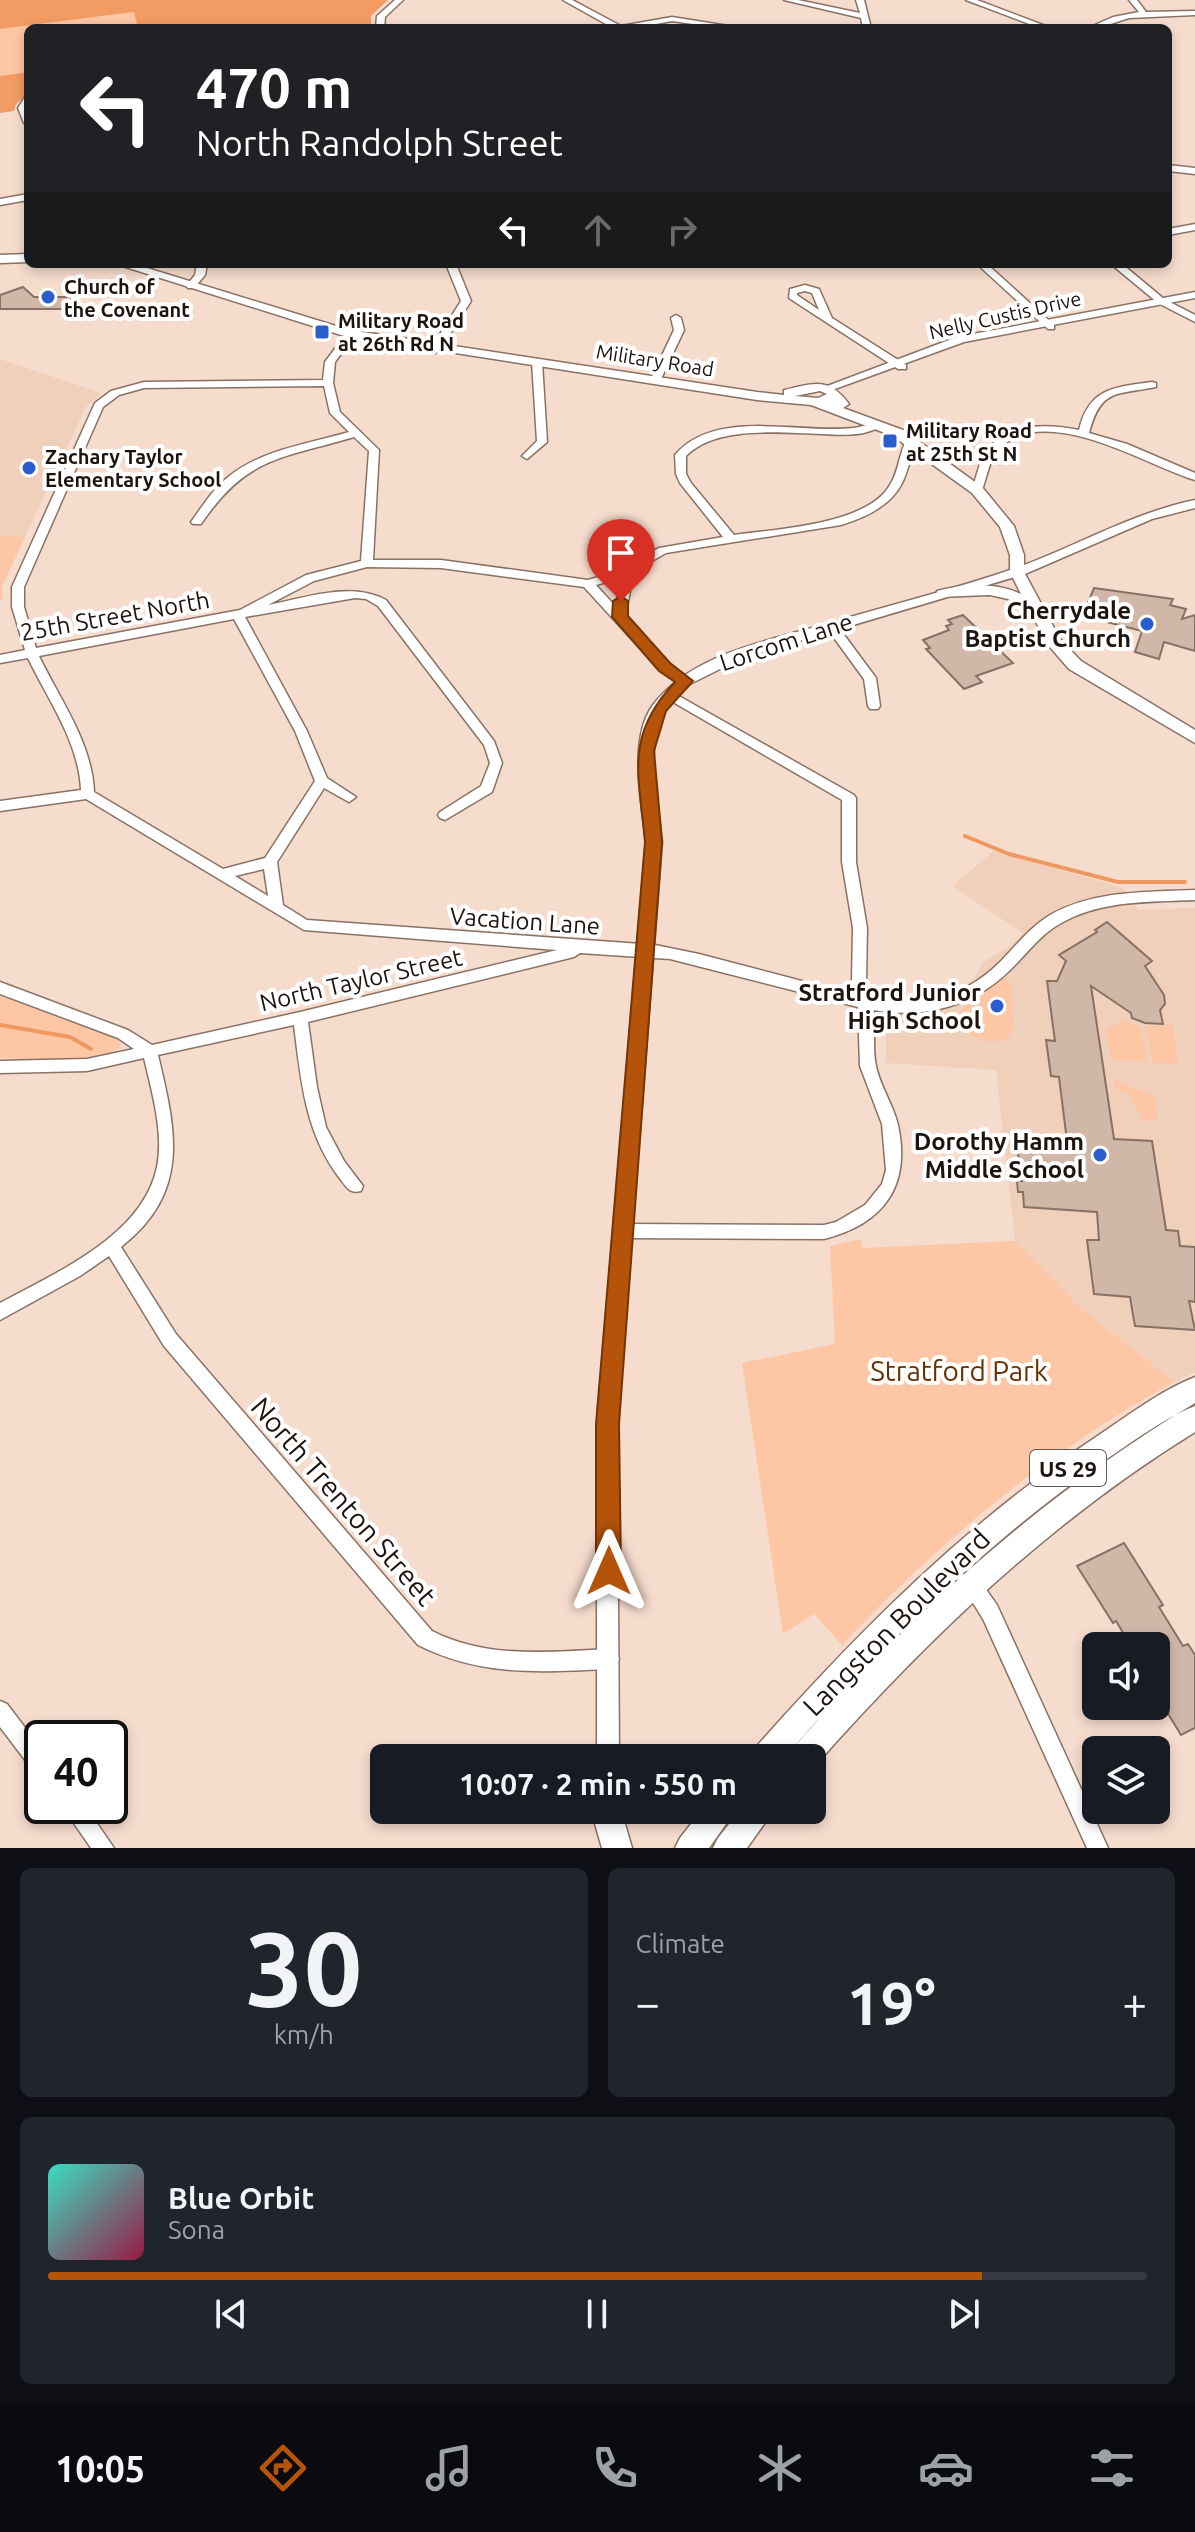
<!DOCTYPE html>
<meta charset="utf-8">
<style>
body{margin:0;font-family:Ubuntu,sans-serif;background:#20242c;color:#f1f3f6;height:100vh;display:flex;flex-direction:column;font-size:30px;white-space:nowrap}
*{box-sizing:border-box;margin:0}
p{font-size:26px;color:#9ea1a6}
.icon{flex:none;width:44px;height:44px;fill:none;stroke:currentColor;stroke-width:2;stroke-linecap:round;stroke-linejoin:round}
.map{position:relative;height:1848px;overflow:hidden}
.sheet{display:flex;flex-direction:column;gap:20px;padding:20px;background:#0d0f14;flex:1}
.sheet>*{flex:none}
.top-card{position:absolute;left:24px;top:24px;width:1148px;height:244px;border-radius:12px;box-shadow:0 4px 12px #0003;background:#202124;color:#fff;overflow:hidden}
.controls{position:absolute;left:1082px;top:1632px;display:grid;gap:16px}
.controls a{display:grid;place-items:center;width:88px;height:88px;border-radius:12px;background:#171b24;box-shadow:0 4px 12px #0003;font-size:40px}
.speed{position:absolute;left:24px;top:1720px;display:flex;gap:16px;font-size:40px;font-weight:700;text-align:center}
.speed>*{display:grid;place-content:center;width:104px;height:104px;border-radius:50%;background:#171b24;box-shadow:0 4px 12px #0003;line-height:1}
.speed .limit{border:4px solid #111;border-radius:12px;background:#fff;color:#111}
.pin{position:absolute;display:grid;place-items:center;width:68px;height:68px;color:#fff;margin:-82px -34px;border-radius:50% 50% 50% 0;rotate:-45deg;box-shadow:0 0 8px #0007}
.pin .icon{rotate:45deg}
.me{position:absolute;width:88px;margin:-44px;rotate:0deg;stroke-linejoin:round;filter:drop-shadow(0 0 6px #0008)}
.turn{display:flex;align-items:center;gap:28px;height:168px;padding:0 40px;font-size:36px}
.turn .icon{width:104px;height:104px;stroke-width:2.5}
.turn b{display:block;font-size:56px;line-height:68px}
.lanes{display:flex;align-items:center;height:76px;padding:0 40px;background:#0003;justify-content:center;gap:40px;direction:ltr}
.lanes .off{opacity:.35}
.big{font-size:60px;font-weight:700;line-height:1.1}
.sheet .tile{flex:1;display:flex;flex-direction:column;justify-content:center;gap:12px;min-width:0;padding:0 28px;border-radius:12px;background:#20242c}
.sheet .dial{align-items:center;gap:0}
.dial b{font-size:104px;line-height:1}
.song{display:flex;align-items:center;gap:24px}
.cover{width:96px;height:96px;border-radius:12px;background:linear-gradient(135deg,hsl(170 70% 55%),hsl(340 70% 35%))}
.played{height:8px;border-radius:4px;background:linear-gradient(90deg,#b45309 85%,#363941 85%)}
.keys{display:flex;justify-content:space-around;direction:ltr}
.heat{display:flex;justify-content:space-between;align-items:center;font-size:44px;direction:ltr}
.sheet .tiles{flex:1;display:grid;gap:20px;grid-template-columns:1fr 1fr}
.tile:last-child{grid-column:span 2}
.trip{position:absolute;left:370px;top:1744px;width:456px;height:80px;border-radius:12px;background:#171b24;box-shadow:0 4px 12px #0003;font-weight:700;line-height:80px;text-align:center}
.dock{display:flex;height:128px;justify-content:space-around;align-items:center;background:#090b0e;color:#9ea1a6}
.dock .icon{width:56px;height:56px}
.dock .current{color:#b45309}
.dock b{font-size:36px;color:#f1f3f6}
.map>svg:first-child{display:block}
.built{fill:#f0cfbb}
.green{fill:#fdc6a5}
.forest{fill:#f29b62}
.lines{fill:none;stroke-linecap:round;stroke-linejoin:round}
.stream{stroke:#ef985f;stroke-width:4}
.building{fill:#d0b7a8;stroke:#887163;stroke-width:2}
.minor-casing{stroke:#897264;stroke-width:3}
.tertiary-casing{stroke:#897264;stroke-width:3}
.secondary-casing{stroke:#897264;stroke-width:3}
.primary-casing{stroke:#897264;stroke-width:3}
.minor{fill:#fff;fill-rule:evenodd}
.tertiary{fill:#fff;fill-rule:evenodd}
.secondary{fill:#fff;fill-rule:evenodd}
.primary{fill:#fff;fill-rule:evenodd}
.route{fill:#b45309;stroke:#753606;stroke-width:2}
.poi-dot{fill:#2a5ecc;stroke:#fff;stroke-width:3}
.labels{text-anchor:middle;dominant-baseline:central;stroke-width:8;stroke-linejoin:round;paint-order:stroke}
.far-poi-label{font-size:20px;font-weight:bold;fill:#1d140f;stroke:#fff;text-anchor:start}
.far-street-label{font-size:20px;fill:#1d140f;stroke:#fff}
.shield{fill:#fff;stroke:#615a57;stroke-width:2}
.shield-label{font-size:22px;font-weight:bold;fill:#1d140f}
.poi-label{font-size:24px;font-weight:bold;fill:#1d140f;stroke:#fff;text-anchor:end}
.street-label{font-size:24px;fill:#1d140f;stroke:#fff}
.near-park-label{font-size:28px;fill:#683103;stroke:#fff}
.near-street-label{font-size:28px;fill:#1d140f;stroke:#fff}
</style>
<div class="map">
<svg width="1195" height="1848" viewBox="0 0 1195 1848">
<rect width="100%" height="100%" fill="#f6dccd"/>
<path class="built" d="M0 359 101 393 86 407 2 586 3 600H0Z
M994 851 1123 888 1138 910 1195 908V1372L1175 1382 1084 1311 1015 1241 996 1070 886 1063V996L933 997 955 990 974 979 983 962 1008 948 1023 933 952 886Z"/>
<path class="green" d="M135 12 138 28H28V72L0 76V29Z
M0 535 25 537 2 586 3 600H0Z
M1003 978 1011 984 1014 1031C999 1048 979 1043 964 1029L960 1012 969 1001Z
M0 995 119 1039 120 1047C94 1068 32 1059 0 1058Z
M1123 1018 1133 1026 1141 1027 1147 1062 1111 1060 1106 1030Z
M1173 1024 1178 1064 1153 1063 1146 1027Z
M1114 1080 1155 1096 1158 1119 1144 1122 1127 1091 1116 1090Z
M861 1239 862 1248 1015 1241 1084 1311 1175 1382C1049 1450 940 1541 842 1645L814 1614 783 1634 742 1363 835 1344 830 1246Z"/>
<path class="forest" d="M0 0H388L371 16V28H138L134 12 0 29Z
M28 72V94L16 104 14 111 0 113V76Z"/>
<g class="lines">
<path class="stream" d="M965 836 1009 854 1118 882H1185
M0 1025 70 1037 91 1049"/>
</g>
<path class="building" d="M23 287 34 297H72L67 309H0V295Z
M1094 588 1173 599 1170 605 1186 609 1182 619 1195 615V651L1164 642 1159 659 1135 652 1142 631 1103 621 1095 613 1098 607 1087 605Z
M963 615 1013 663 976 676 982 682 964 689 926 649 930 648 923 640 949 630 946 626 952 624 948 620Z
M1107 922 1152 961 1145 966 1164 995 1165 1004 1160 1010 1163 1024 1145 1023 1132 1018 1131 1013 1091 986 1114 1139 1152 1141 1166 1230 1178 1231 1180 1246 1195 1247V1302L1189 1301 1195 1330 1135 1326 1130 1297 1094 1294 1087 1240H1099L1097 1212 1024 1207 1023 1192H1018L1017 1181H1022L1017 1146 1068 1149 1059 1077 1051 1076 1046 1040 1055 1041 1047 981H1057L1066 961 1059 955 1097 932 1095 930Z
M1124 1543 1163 1605 1159 1607 1183 1646 1188 1644 1195 1655V1728L1181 1735 1156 1694V1646H1131L1116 1621 1113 1623 1077 1566Z"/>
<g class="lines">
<g class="minor-casing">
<path id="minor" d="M395 0H403L385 17 384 28H376L377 16Z
M563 0H572L621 26 672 17 741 28H721L672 21 635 28H613Z
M784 0H798L860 13 856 0H864L871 28H863L861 18Z
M966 0H977L1051 28H1040Z
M1129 0H1137L1146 12 1195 11V15L1129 18 1098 28H1088L1113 17 1139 12Z
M25 97H28L26 108 28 125 24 123 18 108Z
M1168 165 1195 168V174L1168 171Z
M28 194V200L0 205V199Z
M1195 224V230L1168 235V229Z
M197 264H207L205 275 194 288H188L186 286 195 275Z
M446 264H456L471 301 440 350 435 353 430 350 461 301Z
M977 264H987L1054 325V329H1048Z
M1111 264H1122L1164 299 1195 315V322L1158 303Z
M805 285 819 289 832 318 906 365V369H898L789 298 790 289ZM805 291 812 293 819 310 797 295V293Z
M676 315 681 318 684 330 660 381 651 383 650 381 674 330 671 318Z
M351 330 356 333 335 362 333 383 340 412 379 450 373 560H441L588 580 615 572 659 548 723 537 680 483 676 474 675 455C715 408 799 434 853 428 861 427 869 424 877 422L882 425C866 437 842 435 822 434 781 433 716 425 686 456V474L691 483 734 535C776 529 867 525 890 485 899 471 899 453 907 439L911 438 916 441C910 455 909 470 902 483 891 506 864 518 841 525L666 553 638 569 632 580 625 618 668 664 689 678 691 681 689 684 685 685 660 670 584 587 441 568 367 567 314 581 268 605C306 598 351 581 386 600L494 741 502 763 492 792 445 820 440 818 438 815 440 812 481 786 490 763 484 745 378 606 366 599 355 598 245 617 307 731 327 778 356 797 349 802 324 788 277 862 283 905 307 920 655 945 699 954 855 995 852 981 853 928 842 862V800L666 698 664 695 670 691 854 795 856 798V862L867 928 866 981 870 998C922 1007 963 999 1001 961 1017 945 1030 927 1050 915 1094 890 1147 892 1195 890V900C1151 902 1103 900 1063 922 1040 934 1027 954 1009 971 972 1007 924 1019 873 1010 876 1028 872 1048 876 1066 880 1086 893 1104 898 1125 911 1186 884 1224 824 1239L624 1238 618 1236 616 1231 618 1226 624 1224 824 1225 836 1222 865 1205 882 1184 886 1170 882 1124 860 1066 858 1007 670 959 580 953 574 957 308 1022 317 1087 326 1127 344 1161 363 1186 361 1191C350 1194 347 1188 341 1180 305 1134 301 1081 294 1025L158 1055C176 1131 191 1192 121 1247L176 1334 432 1631C487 1659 549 1652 609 1649L616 1652 619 1659 616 1666 609 1669C540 1672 482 1677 418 1645L164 1346 109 1256 80 1276 0 1320V1303C55 1273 143 1236 157 1167 164 1133 152 1092 144 1058L87 1071 0 1073V1061L87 1059 134 1049 118 1038 0 994V982L128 1030 152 1045 300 1012 557 950 304 930 86 799 0 811V801L81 790C79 742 48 700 28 658L0 663V655L25 650 12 607V587L95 403 111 391 144 382 323 380 325 362 348 331ZM324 386 330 413 349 432C308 444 260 450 227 478 212 490 202 507 191 522L193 524H201C247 456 281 459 354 437L369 451 361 561 306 575 240 610 36 648 24 607V587L103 407 119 395 144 388ZM621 578 620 580 616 607 596 585ZM234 619 295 731 315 781 265 858 223 869 94 792C92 742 60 700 39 656ZM264 869 268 896 235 876Z
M537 359 542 362 547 442 527 459 522 456 537 441 532 362Z
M1152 382 1156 383V387C1116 395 1101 388 1089 433L1127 444 1195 473V480C1145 465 1044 400 998 450 989 460 987 477 982 490L977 493 972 490C977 476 979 460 989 448 1009 422 1050 424 1079 430 1089 388 1114 387 1152 382Z
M832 623 836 624 876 678 880 706 878 709H870L868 706 864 679 826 627Z
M969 1573 976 1575 997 1605 1108 1848H1087L983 1619 960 1582 962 1575Z
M0 1701 7 1704 42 1750V1776L35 1773 0 1727Z
M62 1806H85L114 1848H91Z"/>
</g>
<g class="tertiary-casing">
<path id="tertiary" d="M1195 292V298L964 342 832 390 822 388 957 337Z
M1195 500V508L1152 519 1025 574 742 658 690 684 664 711 655 735 653 767 662 842 617 1424 619 1758H597V1424L646 842C642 803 628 739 653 705 693 653 768 641 826 624 890 605 956 589 1019 567 1079 545 1132 513 1195 500Z"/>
</g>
<g class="secondary-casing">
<path id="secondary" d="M28 254V262L0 263V255Z
M116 264H134L349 330 757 392 784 395V390C815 383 829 377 849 404L843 408 903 430 982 487 1014 526 1024 555V572L1060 639 1081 661 1195 730V743L1069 669 1049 646 1032 615 1008 599 990 595 937 597V591C964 584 995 582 1021 594L1010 572V555L1000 527 972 493 893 436 811 405 757 400 365 339 360 341ZM820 391 827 394 818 398 795 396Z"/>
</g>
<g class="primary-casing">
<path id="primary" d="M1195 1377V1403C1035 1500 907 1617 784 1758H751L755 1748C858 1632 966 1523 1096 1437 1127 1416 1160 1391 1195 1377Z
M1195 1406V1432C1048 1523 927 1639 813 1768L812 1758H789L793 1748C887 1643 985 1543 1101 1463 1131 1443 1162 1419 1195 1406Z
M591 1810H621L632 1848H602Z
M702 1810H736L709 1848H675L680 1838Z
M740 1810H774L747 1848H713L718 1838Z"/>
</g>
<use href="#minor" class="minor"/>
<use href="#tertiary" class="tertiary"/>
<use href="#secondary" class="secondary"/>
<use href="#primary" class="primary"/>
</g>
<path class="route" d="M621 596 628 601V616L670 663 693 681 666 711 654 751 662 842 619 1424 621 1571 617 1579 609 1583 600 1579 596 1571V1424L645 842C639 774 624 736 675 682L659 671 612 617 613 601Z"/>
<g class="poi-dot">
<circle cx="48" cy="297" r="8"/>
<rect x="314" y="324" width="16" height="16" rx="4"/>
<rect x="882" y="433" width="16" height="16" rx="4"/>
<circle cx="29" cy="468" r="8"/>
<circle cx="1147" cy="624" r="8"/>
<circle cx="997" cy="1006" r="8"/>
<circle cx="1100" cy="1155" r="8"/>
</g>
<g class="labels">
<g class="far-poi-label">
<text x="64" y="286">Church of<tspan x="64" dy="23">the Covenant</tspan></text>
<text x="338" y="320">Military Road<tspan x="338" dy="23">at 26th Rd N</tspan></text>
<text x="906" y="430">Military Road<tspan x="906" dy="23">at 25th St N</tspan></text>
<text x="45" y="456">Zachary Taylor<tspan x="45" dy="23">Elementary School</tspan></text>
</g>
<g class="far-street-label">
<text transform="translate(1005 315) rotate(-13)">Nelly Custis Drive</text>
<text transform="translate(655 360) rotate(9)">Military Road</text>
</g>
<rect class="shield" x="1030" y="1450" width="76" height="36" rx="6"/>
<g class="shield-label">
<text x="1068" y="1468">US 29</text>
</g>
<g class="poi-label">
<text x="1131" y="610">Cherrydale<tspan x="1131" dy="28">Baptist Church</tspan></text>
<text x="981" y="992">Stratford Junior<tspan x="981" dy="28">High School</tspan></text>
<text x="1084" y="1141">Dorothy Hamm<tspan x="1084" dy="28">Middle School</tspan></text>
</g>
<g class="street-label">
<text transform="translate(115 616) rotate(-10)">25th Street North</text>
<text transform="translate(786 642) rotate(-18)">Lorcom Lane</text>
<text transform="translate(525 921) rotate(4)">Vacation Lane</text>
<text transform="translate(361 980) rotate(-13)">North Taylor Street</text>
</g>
<g class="near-park-label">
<text x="959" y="1370">Stratford Park</text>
</g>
<g class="near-street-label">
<text transform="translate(344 1501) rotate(49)">North Trenton Street</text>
<text transform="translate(896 1622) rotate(-45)">Langston Boulevard</text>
</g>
</g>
</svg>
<div class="controls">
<a><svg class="icon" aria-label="sound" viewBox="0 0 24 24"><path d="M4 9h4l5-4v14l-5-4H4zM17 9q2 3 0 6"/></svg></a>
<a><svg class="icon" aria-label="layers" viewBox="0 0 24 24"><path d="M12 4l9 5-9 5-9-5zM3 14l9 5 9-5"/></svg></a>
</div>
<div class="speed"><div class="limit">40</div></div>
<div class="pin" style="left:621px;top:601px;background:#d93025"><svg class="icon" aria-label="arrive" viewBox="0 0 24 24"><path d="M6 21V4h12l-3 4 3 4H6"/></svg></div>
<svg class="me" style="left:609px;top:1571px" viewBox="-20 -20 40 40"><path d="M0-17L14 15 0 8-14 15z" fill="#b45309" stroke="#fff" stroke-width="4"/></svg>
<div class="trip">10:07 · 2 min · 550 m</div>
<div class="top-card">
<div class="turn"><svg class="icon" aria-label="left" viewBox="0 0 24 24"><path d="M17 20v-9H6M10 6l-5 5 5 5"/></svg><div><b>470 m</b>North Randolph Street</div></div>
<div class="lanes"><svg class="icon" aria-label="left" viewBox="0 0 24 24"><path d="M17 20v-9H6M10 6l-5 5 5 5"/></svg><svg class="icon off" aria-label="ahead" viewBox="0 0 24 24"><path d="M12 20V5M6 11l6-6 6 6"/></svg><svg class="icon off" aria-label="right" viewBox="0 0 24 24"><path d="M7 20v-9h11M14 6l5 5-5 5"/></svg></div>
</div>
</div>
<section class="sheet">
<div class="tiles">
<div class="tile dial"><b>30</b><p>km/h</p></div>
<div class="tile"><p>Climate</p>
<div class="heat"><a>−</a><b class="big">19°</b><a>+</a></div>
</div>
<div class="tile">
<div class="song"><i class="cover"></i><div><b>Blue Orbit</b><p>Sona</p></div></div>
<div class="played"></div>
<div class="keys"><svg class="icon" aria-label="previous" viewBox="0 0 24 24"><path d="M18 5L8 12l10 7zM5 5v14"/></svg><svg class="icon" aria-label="pause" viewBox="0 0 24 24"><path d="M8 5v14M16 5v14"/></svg><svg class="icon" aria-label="next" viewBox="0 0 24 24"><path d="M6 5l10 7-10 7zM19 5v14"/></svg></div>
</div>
</div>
</section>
<nav class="dock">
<b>10:05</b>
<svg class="icon current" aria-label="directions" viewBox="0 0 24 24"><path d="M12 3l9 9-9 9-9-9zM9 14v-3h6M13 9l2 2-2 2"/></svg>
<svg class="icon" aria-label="music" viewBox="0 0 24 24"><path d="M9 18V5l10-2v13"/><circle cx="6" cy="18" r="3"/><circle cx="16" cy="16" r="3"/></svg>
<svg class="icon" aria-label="phone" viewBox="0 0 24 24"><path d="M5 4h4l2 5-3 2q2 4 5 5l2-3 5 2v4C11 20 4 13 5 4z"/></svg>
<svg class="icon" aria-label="climate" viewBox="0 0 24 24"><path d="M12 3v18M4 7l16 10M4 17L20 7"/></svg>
<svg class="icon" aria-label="car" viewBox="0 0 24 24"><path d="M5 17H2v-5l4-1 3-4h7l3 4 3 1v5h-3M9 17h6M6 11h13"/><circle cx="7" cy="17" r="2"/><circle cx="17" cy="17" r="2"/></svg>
<svg class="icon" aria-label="filters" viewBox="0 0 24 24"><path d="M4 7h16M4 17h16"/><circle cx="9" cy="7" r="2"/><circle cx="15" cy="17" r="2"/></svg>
</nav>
